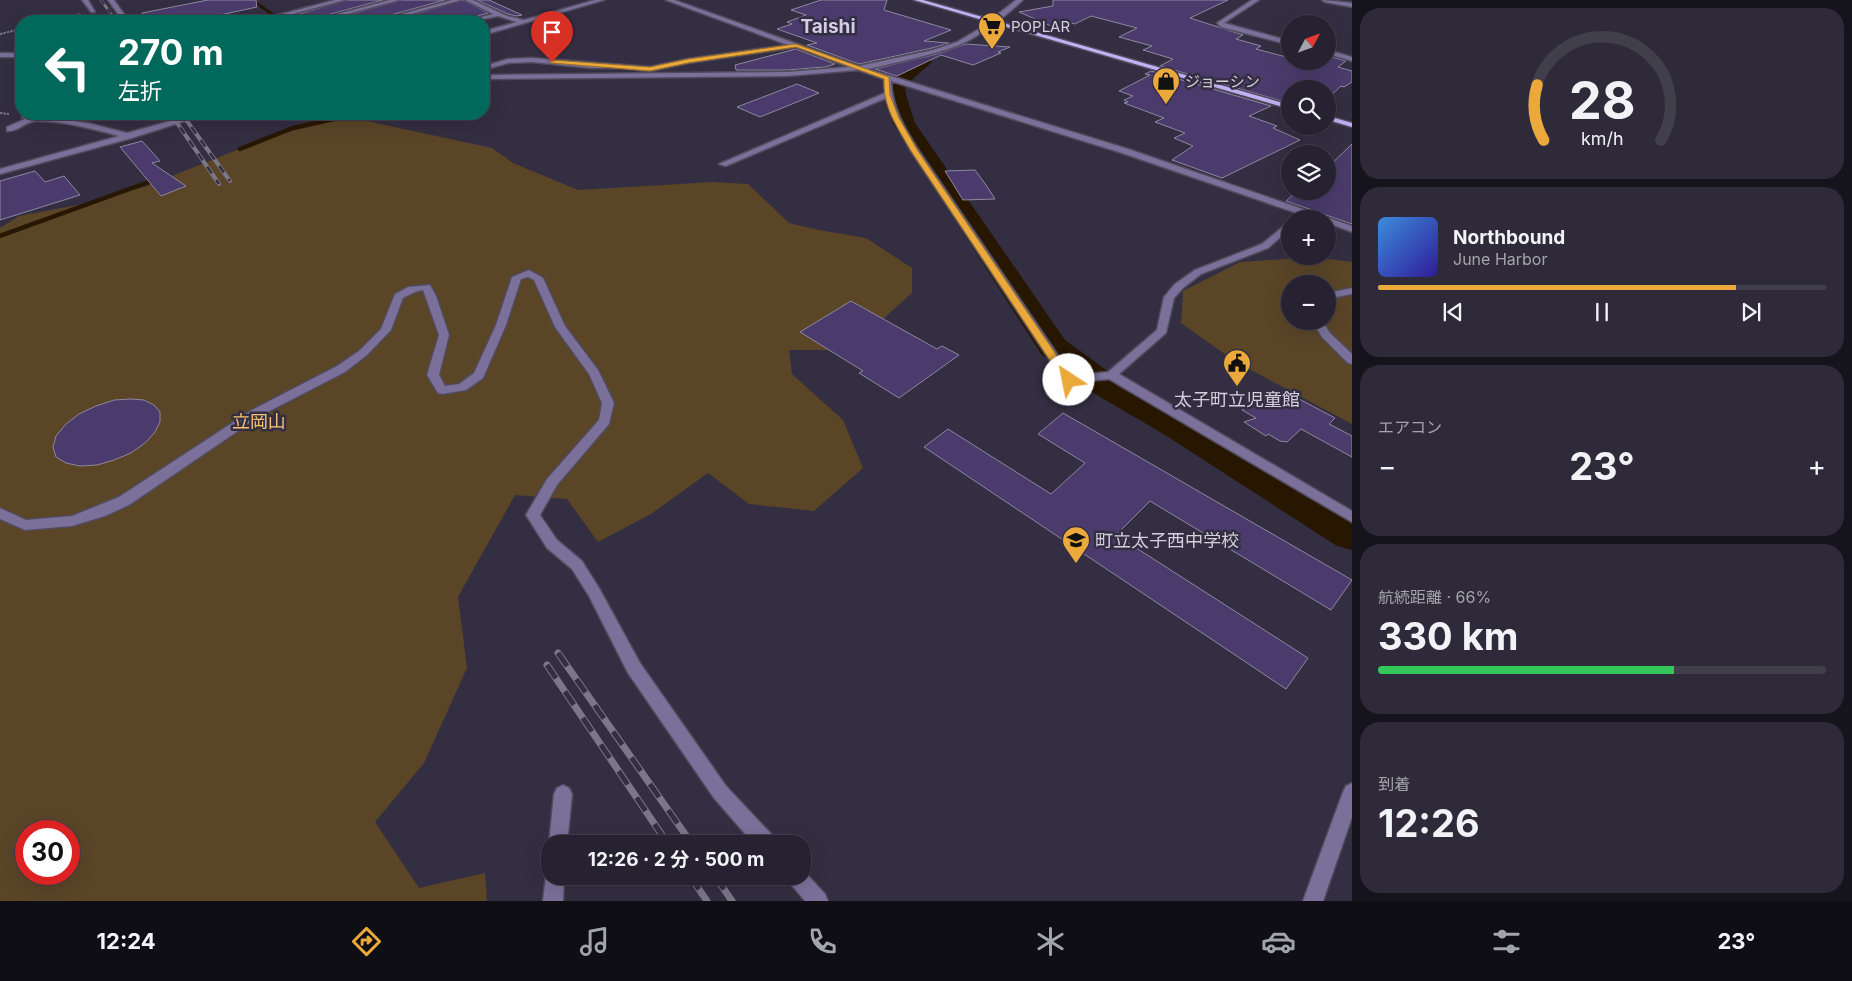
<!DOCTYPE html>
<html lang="ja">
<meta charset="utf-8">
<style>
body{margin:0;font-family:Inter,"Noto Sans JP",sans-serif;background:#2e2a39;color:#f1f3f6;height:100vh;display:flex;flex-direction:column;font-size:19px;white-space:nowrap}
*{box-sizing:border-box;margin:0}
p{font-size:16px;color:#a4a4ab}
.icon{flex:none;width:28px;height:28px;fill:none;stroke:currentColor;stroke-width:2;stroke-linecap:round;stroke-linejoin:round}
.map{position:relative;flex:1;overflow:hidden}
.drawer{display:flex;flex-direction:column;gap:8px;padding:8px;background:#15131b;width:500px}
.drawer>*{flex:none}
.hud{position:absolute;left:15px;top:15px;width:475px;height:105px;border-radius:20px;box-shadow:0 5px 20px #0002,0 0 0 1px #423f4d;background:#00695c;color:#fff;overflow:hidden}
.needle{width:32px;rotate:49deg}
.controls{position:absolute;left:1281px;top:15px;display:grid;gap:10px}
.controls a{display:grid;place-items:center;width:55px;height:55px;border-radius:50%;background:#262231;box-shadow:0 5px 20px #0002,0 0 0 1px #423f4d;font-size:25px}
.speed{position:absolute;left:15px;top:820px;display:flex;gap:10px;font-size:25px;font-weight:700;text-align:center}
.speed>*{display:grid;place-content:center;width:65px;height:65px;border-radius:50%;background:#262231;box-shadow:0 5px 20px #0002,0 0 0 1px #423f4d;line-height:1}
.speed .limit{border:8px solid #d22;background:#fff;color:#111}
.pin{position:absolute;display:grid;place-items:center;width:42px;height:42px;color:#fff;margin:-51px -21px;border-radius:50% 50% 50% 0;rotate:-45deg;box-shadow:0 0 5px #0007}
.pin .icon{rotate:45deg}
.me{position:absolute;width:55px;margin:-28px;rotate:326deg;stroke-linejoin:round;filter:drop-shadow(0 0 4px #0008)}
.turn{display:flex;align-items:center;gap:18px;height:105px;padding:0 20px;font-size:22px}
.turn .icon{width:65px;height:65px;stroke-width:2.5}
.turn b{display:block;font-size:35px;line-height:42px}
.big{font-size:38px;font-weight:700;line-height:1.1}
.drawer .tile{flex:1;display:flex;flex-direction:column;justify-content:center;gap:8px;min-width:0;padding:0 18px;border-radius:20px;background:#2e2a39}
.drawer .dial{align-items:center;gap:0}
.dial svg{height:130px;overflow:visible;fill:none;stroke:#423f4d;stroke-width:7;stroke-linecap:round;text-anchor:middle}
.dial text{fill:#f1f3f6;stroke:none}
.song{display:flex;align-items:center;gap:15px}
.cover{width:60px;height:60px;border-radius:8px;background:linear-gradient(135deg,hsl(210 70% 55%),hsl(250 70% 35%))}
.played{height:5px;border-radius:2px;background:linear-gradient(90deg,#eca93b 80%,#423f4d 80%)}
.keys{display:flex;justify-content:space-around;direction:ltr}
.heat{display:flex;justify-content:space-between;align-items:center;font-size:28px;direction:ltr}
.charge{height:8px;border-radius:4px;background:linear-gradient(90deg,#34c759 66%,#423f4d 0)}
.trip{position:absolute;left:541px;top:835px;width:270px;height:50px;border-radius:20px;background:#262231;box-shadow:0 5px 20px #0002,0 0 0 1px #423f4d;font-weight:700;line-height:50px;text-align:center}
.tabs{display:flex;height:80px;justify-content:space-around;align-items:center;background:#0f0e14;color:#a4a4ab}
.tabs .icon{width:35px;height:35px}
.tabs .active{color:#eca93b}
.tabs b{font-size:22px;color:#f1f3f6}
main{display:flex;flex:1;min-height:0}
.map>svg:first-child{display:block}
.green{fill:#5a4527;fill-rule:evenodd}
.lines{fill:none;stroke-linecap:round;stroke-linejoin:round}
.stream-far1{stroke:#281700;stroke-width:3}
.stream{stroke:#281700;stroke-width:4.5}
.river{fill:#281700;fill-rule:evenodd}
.building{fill:#4a3b6c;stroke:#8d889f}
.minor-casing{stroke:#504b5d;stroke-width:3}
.major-casing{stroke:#504b5d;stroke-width:3}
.path{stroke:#7b7788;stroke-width:2;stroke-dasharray:2.5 1;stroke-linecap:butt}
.minor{fill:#7a7099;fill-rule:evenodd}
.major{fill:#c2b0f4;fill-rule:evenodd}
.rail-far2-casing{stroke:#7c7788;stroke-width:3}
.rail-far1-casing{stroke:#7c7788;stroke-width:4}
.rail-casing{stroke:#7c7788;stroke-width:7}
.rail-far2{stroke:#332e41;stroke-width:2;stroke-dasharray:5.5;stroke-linecap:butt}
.rail-far1{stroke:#332e41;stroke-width:2.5;stroke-dasharray:8;stroke-linecap:butt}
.rail{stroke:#332e41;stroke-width:5;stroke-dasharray:16;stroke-linecap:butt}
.route{fill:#eca93b;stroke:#996e26}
.labels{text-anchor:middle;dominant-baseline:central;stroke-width:5;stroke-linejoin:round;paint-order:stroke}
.far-poi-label{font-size:15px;fill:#d3d0dd;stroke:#332e41;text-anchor:start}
.poi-label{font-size:18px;fill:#d3d0dd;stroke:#332e41}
.park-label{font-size:18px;fill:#f7c175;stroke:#332e41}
.far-district-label{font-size:19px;font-weight:bold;fill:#d2cde6;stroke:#332e41}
</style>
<main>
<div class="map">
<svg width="1352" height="901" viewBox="0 0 1352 901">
<rect width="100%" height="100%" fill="#332e41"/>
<path class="green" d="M353 118 492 148 513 163 578 190 713 182 748 184 789 223 819 230 866 238 912 268V293L881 321 833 350H789L792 374 843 420 863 468 814 511 749 504 708 473 651 514 598 542 567 499 515 495 458 597 467 668 424 763 375 822 419 888 485 873 487 901H0V228L19 216 83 204 147 186 264 139 308 124ZM26 831H69V874H26Z
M1312 257 1352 262V424L1236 362 1181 323 1183 291 1240 262ZM1290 284H1328V321H1290Z"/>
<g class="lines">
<path class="stream-far1" d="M252 0 282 21"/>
<path class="stream" d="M240 149 293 128 356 114
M0 236 157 179"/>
<path class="river" d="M922 56 929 58 932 62 905 86 906 95 915 123 1065 340 1109 372 1191 417 1352 513V550L1337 546 1165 435 1085 388 1041 354 893 123 884 95 885 84 915 58Z"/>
</g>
<path class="building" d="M208 0H256L257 7 192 21H142V13Z
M347 0H383L312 19 310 21H292L289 17Z
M402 0H445L376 19 375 21H327Z
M463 0 488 13 474 17 472 21H392Z
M477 0H489L522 15 516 16 508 14Z
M821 0H887L884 10 951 30 924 41 949 43 932 48 859 64 807 45 817 43 777 29 792 24 787 22 806 15 791 10Z
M1053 0H1228L1190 18 1243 35 1236 39 1261 46 1256 49 1290 58V61H1301L1314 65 1319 61H1328V56L1346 61 1338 67 1352 71V82L1344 87 1341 86 1328 98V89H1290V97L1282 101 1160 66 1173 59 1143 50 1152 46 1119 37 1137 28 1091 16 1075 24 1062 21 1051 26 1019 12 1053 6Z
M966 44 1010 47 998 52 1001 53 973 65 941 55 897 76 875 69 937 54Z
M796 49 835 64 825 67 787 70H736L735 65Z
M1151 71 1271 106 1249 116 1277 126 1273 128 1300 140 1222 178 1172 160 1193 146 1174 138 1185 133 1155 122 1164 118 1124 103 1128 102 1124 100 1133 96 1119 91 1150 75 1145 74Z
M797 84 819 93 760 117 737 107Z
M142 141 160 161 152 163 186 186 161 196 120 147Z
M1352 144V224L1286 201 1297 191H1328V167Z
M975 170 986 185 995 199 963 200 945 171Z
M35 171 45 182 64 176 80 195 0 220V181Z
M851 301 937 349 942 346 959 355 899 398 859 373 863 371 800 332Z
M1278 391 1284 394 1286 392 1335 418 1329 424 1352 436V457L1301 429 1287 442 1280 441 1268 434 1266 436 1244 422 1256 418 1242 410 1259 397 1267 401Z
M131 399 144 400 154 405 160 412V422L155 432 145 443 131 453 114 460 97 465 80 466 66 463 56 457 53 447 56 436 66 424 79 414 96 406 114 400Z
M1063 413 1352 580 1331 610 1150 501 1116 535 1308 658 1286 689 924 447 948 429 1051 494 1085 463 1038 434Z"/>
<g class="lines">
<g class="minor-casing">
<path id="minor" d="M82 0H88L95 12H91Z
M108 0H114L129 21H123Z
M335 0H345L285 16 290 21H284L278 15Z
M390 0H400L321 21H312Z
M452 0H461L386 21H377Z
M465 0H473L507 16 524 20 595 0H604L484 35V31L517 22 498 16 474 21V19L493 14Z
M666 0H674L859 66 933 50 957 42 979 29 1016 0H1023C1007 15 980 37 959 45 930 56 898 62 868 69L1128 149 1352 226V232L1328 223V219H1314L1122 153 891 81C892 108 905 129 919 151L1072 376 1108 372 1157 330 1164 297 1175 284 1195 270 1262 244 1290 221V229L1268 248 1201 274 1183 288 1174 298 1166 333 1119 374 1352 511V522L1109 379 1065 383 911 151 892 116 886 98 726 166 719 164 885 93 884 79 858 70 787 76 484 79V75L787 72 849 67 796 47 688 63 650 71 621 68H591L532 62 508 63 484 70V66L508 59 532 58 650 67 688 59 788 45Z
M1252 0H1259L1224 23 1290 41V45L1221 27 1217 23Z
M1322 0 1352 3V7L1325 2Z
M1328 50 1352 57V61L1328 54Z
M0 53H21V57H0Z
M196 114H207L132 138 0 174V169L119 136C93 129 64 121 37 121 26 121 18 132 7 131V127L25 119 22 117 23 115H36L92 124 127 133Z
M529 270 543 278 565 326 598 370 614 403 609 424 557 485 540 515 557 540 582 561 599 588 640 663 726 786 774 837 776 844H754L714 798 628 673 589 596 572 569 547 548 526 515 547 479 599 420 602 403 589 374 555 327 534 280 528 277 521 279 506 325 483 378 466 390 442 394 438 393 427 375 439 335 423 290 415 292 403 298 391 330 367 355 345 372 260 416 129 505 105 516 72 526 25 530 0 519V508L26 520 72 516 119 497 252 410 337 366 359 351 381 329 395 294 408 287 430 285 436 296 449 335 439 375 445 386 459 384 474 373 496 325 512 277Z
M1352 288V294L1328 299V293Z
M1312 321H1322L1330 333 1352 354V364L1348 363 1322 337Z
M1352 783V817L1323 901H1303L1343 792 1346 786Z
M563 785 569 788 572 794 567 844H550V847L549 844 554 794 557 788Z
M548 869H550V876H564L563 901H543L546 876Z
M802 869 825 894 828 901H805L790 883 788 876H802Z"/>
</g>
<g class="major-casing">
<path id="major" d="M914 0H923L1290 105V109Z
M1328 116 1352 123V127L1328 120Z"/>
</g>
<path class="path" d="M52 21 80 14
M0 34 21 29
M0 113 9 114"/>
<use href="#minor" class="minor"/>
<use href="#major" class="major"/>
<g class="rail-far2-casing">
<path id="rail-far2" d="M101 0 116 21"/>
</g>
<g class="rail-far1-casing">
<path id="rail-far1" d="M171 114 219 184
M182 114 230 181"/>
</g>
<g class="rail-casing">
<path id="rail" d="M558 653 692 844
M547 665 668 844
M690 876 707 901
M715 876 732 901"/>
</g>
<use href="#rail-far2" class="rail-far2"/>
<use href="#rail-far1" class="rail-far1"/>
<use href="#rail" class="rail"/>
</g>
<path class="route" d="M796 44 889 77 890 95 899 118 918 151 1072 378 1074 380 1072 383H1065L911 151C897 126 883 108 884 79L796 47 688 63 650 71 552 63 549 62 552 60 650 67 688 59Z"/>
<defs>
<g id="supermarket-pin" transform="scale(1.4375)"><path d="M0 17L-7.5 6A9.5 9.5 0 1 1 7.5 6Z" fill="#eca93b" stroke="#332e41"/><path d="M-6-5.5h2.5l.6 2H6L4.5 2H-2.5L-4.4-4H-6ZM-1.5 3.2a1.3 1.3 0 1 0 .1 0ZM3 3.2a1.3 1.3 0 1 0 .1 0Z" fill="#111"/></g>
<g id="shop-pin" transform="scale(1.4375)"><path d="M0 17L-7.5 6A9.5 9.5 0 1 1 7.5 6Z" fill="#eca93b" stroke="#332e41"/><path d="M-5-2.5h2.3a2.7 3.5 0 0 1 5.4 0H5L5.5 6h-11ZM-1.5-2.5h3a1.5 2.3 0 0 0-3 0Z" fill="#111"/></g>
<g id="civic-pin" transform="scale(1.4375)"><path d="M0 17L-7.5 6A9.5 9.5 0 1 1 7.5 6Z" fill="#eca93b" stroke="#332e41"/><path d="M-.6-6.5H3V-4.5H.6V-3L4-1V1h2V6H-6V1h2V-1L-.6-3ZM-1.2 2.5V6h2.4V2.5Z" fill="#111"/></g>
<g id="school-pin" transform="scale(1.4375)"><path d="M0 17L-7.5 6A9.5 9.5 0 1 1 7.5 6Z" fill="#eca93b" stroke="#332e41"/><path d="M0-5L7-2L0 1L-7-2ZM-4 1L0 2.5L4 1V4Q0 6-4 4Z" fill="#111"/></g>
</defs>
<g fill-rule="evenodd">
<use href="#supermarket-pin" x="992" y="26"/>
<use href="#shop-pin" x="1166" y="81"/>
<use href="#civic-pin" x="1237" y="363"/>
<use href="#school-pin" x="1076" y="540"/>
</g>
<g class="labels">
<g class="far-poi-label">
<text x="1011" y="26">POPLAR</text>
<text x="1185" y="81">ジョーシン</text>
</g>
<g class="poi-label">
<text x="1237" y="399">太子町立児童館</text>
<text x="1095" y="540" text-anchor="start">町立太子西中学校</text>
</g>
<g class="park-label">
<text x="259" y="421">立岡山</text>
</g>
<g class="far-district-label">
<text x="828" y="26">Taishi</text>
</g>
</g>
</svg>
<div class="controls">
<a><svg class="needle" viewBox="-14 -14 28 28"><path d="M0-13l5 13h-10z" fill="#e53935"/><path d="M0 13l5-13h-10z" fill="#a4a4ab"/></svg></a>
<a><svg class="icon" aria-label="search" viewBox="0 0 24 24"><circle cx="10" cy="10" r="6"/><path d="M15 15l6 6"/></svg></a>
<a><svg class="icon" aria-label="layers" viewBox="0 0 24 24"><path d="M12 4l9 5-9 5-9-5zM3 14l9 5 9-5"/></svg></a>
<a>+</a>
<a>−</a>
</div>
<div class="speed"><div class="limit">30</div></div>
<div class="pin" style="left:552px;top:62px;background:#d93025"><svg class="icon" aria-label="arrive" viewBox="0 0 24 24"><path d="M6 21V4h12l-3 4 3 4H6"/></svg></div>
<svg class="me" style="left:1069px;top:380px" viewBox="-20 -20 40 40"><circle r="19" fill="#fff"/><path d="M0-13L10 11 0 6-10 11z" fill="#eca93b"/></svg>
<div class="trip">12:26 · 2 分 · 500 m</div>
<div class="hud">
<div class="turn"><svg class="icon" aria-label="left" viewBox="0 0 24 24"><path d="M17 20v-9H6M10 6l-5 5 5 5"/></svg><div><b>270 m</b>左折</div></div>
</div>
</div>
<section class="drawer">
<div class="tile dial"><svg viewBox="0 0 100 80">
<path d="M14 69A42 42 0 1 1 86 69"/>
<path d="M14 69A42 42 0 0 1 10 35" stroke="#eca93b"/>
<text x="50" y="56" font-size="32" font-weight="700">28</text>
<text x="50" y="72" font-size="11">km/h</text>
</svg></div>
<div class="tile">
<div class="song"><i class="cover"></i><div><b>Northbound</b><p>June Harbor</p></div></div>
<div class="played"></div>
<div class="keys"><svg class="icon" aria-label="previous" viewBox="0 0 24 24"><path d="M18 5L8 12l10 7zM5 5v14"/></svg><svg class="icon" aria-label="pause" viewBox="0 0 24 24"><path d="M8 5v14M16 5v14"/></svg><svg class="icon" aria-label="next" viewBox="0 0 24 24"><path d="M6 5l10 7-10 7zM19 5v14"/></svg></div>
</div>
<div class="tile"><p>エアコン</p>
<div class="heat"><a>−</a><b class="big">23°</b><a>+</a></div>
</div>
<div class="tile"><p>航続距離 · 66%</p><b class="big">330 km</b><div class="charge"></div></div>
<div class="tile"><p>到着</p><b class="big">12:26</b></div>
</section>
</main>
<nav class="tabs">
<b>12:24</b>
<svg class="icon active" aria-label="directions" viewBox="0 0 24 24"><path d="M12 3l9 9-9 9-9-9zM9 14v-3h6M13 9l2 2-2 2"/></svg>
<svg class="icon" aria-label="music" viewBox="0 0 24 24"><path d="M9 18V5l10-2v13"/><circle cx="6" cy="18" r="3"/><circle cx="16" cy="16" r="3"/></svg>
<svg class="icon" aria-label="phone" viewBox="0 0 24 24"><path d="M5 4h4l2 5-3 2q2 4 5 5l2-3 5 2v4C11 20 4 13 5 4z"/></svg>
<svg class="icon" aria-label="climate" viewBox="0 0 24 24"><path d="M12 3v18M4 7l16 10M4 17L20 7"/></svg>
<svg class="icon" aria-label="car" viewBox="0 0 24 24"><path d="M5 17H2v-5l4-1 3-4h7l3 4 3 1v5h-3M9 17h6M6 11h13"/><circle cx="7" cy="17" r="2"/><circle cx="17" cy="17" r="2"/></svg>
<svg class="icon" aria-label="filters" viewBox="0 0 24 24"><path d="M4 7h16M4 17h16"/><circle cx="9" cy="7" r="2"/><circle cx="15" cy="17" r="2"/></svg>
<b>23°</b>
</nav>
